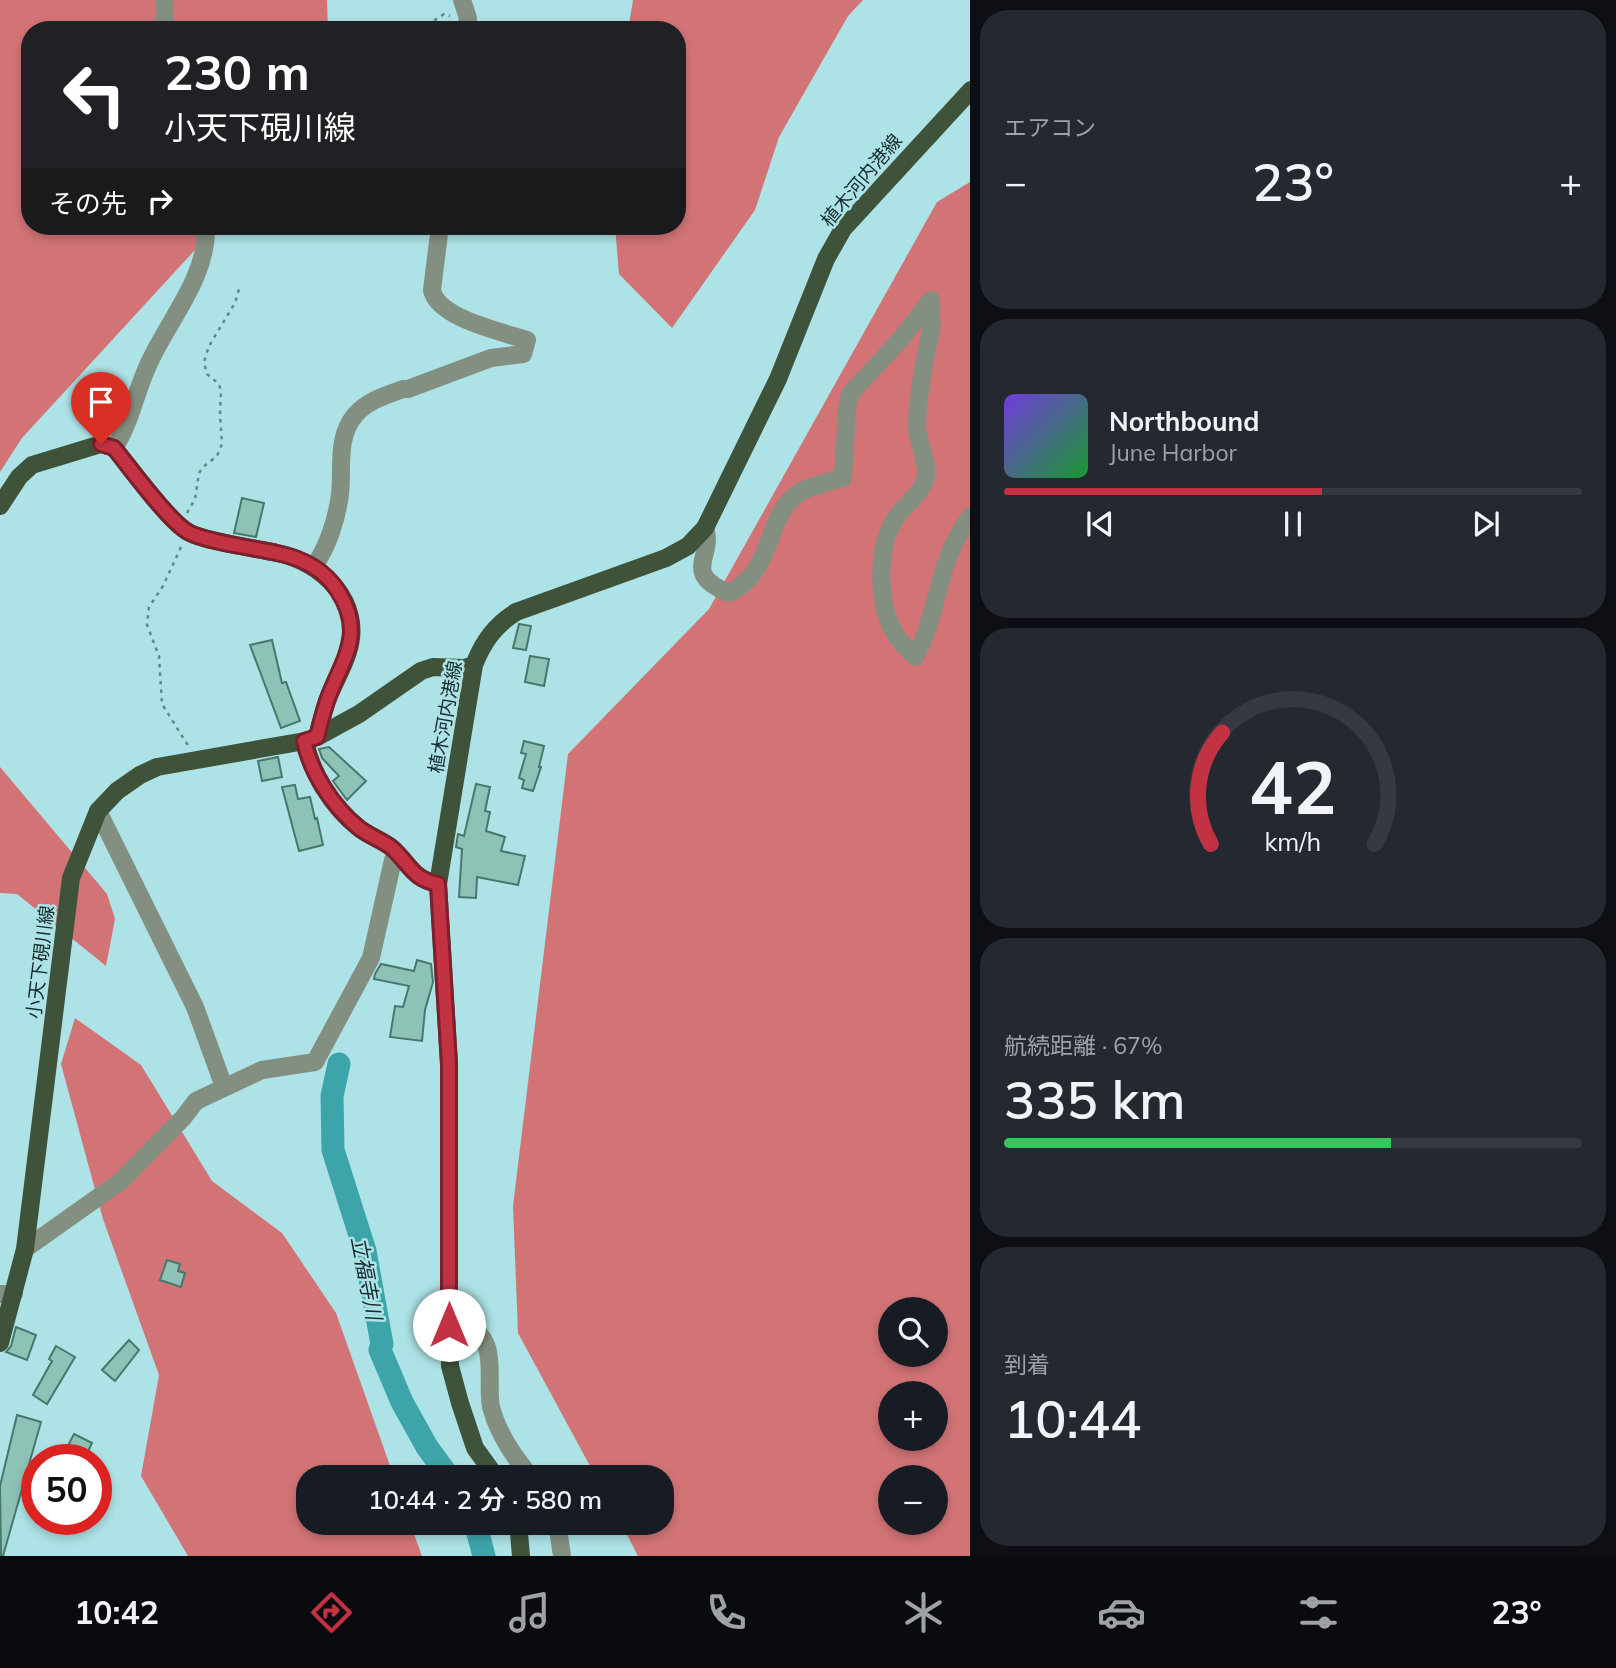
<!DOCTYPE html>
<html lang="ja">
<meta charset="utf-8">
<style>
body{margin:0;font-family:Mulish,"Noto Sans JP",sans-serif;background:#242831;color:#f1f3f6;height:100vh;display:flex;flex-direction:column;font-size:26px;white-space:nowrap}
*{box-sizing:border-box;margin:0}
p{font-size:23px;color:#9ea1a6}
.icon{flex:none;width:38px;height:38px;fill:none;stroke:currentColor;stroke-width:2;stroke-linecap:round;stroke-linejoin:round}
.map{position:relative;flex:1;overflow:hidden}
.drawer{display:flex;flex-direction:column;gap:10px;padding:10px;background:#0d0f14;width:646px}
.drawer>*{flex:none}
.banner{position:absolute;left:21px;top:21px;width:665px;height:214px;border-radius:28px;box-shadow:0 4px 10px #0003;background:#202124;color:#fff;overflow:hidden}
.tools{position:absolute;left:878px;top:1297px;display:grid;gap:14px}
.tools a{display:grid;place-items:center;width:70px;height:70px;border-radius:50%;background:#171b24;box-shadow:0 4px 10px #0003;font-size:35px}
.speed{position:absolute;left:21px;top:1444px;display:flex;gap:14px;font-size:35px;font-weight:700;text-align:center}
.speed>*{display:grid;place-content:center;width:91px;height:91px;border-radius:50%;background:#171b24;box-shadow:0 4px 10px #0003;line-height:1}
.speed .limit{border:10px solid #d22;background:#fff;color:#111}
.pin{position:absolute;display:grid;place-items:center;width:60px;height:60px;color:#fff;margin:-72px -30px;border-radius:50% 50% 50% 0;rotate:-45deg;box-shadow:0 0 7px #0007}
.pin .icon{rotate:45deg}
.me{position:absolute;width:77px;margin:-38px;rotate:0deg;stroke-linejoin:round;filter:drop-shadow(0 0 5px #0008)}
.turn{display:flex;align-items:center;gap:24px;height:147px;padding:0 28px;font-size:32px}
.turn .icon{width:91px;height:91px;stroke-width:2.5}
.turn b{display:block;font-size:49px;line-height:60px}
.then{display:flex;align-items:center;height:66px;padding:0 28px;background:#0003;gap:14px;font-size:26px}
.big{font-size:52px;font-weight:600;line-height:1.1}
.drawer .widget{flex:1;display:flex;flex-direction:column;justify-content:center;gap:10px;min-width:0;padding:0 24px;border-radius:28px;background:#242831}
.drawer .dial{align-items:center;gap:0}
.dial svg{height:182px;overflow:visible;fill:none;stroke:#363941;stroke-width:7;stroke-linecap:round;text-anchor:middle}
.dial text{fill:#f1f3f6;stroke:none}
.song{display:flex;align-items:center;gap:21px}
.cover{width:84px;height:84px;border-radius:10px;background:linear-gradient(135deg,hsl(260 70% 55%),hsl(130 70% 35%))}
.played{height:7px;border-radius:4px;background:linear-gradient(90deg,#c23243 55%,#363941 55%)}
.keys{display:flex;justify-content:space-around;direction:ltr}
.heat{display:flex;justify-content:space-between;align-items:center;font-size:38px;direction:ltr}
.charge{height:10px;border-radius:5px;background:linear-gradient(90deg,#34c759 67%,#363941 0)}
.trip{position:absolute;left:296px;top:1465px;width:378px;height:70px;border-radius:28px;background:#171b24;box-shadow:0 4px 10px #0003;font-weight:600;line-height:70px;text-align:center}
.dock{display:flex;height:112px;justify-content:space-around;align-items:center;background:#090b0e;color:#9ea1a6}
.dock .icon{width:49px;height:49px}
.dock .on{color:#c23243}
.dock b{font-size:32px;color:#f1f3f6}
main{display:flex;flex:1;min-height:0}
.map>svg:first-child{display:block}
.forest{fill:#d27476;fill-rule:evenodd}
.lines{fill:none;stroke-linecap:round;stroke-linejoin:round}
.river{stroke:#3da5aa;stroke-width:23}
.building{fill:#8fc2b6;stroke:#47776d;stroke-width:2}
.path{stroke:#628789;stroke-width:2.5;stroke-dasharray:3.5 5;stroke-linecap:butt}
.minor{stroke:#838f80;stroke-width:18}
.major{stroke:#3f533a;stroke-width:18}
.route-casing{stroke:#7e202c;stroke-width:18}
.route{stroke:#c23243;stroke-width:12}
.labels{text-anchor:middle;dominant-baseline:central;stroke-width:5;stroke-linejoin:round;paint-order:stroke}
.street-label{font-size:19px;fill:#162b2c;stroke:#ade3e6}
.water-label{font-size:21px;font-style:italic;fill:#162e2f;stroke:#ade3e6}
</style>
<main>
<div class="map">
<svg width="971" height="1556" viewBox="0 0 971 1556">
<rect width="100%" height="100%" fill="#ade3e6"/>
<path class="forest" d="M0 0H327L328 30H30V226H217L22 438 0 472Z
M633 0H863L848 16 779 137 755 210 672 328 619 274 615 226H677V30H628Z
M970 182V1556H638L621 1523 662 1522V1477H596L518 1333 513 1206 568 754 709 609 937 202ZM891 1309H936V1354H891ZM891 1393H936V1438H891ZM891 1477H936V1522H891Z
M0 767 107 894 115 919 106 966 17 894 0 893Z
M75 1018 141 1065 212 1181 282 1233 336 1313 394 1477H308V1522L410 1523 422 1556H188L141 1476 159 1375 103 1219 61 1064Z"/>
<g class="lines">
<path class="river" d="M339 1064 332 1096 333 1150 365 1251 382 1344 380 1350 402 1402 427 1447 449 1477
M475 1522 484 1556"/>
</g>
<path class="building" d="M242 498 264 503 256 537 234 533Z
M519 624 531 626 526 650 513 648Z
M272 640 282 683 286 682 300 721 281 728 250 645Z
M530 656 549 659 544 686 525 682Z
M524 741 544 746 539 767H541L533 791 522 788 524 780 519 778 526 754 521 753Z
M329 747 366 781 347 800 333 781 339 776 322 758 319 749Z
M278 757 282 777 262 781 258 761Z
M476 784 490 787 485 811 490 812 486 831 505 837 501 851 525 856 518 885 477 877 476 898 459 897 462 849 456 847 458 834 464 836Z
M295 785 298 799 310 797 315 819 317 818 323 845 299 851 282 787Z
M417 960 431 964 433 982 425 1010 422 1041 390 1037 395 1006 403 1007 409 986 374 979 375 974 381 964 414 971Z
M167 1260 180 1264 178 1271 185 1273 181 1287 160 1280Z
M16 1327 36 1335 27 1360 6 1352 11 1346Z
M129 1340 139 1350 115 1381 102 1370Z
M56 1346 75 1357 47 1404 33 1395 52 1361 49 1359Z
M17 1415 41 1422 3 1556H1L0 1486Z
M74 1434 92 1443 84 1460H73L63 1455Z"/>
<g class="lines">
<path class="path" d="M420 30 444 14 450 16
M187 513 195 499 199 473 203 467 217 456 222 444 220 414 221 391 219 384 207 374 204 362 209 346 235 303 239 289
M181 547 163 586 149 607 147 625 159 656 162 704 189 747"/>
<path class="minor" d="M462 0 468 18 466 30
M164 30 165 0
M114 448C132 421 136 388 151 359 171 317 208 275 206 226
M705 528C715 556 680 573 729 593 774 572 765 518 796 495 808 486 829 482 843 478L847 409 850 394 900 340 931 300 930 319 932 323C926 356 918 390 917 424 916 441 928 458 926 476 923 493 904 505 895 519 876 549 877 607 897 637 902 644 909 650 915 657 941 609 935 562 971 516
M314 566C328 547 337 518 340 494 343 467 336 438 355 415 367 401 386 395 403 389H408L491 358 523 354 527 340C503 332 437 318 432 290L440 226
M98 811 195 1007 224 1087
M25 1249 121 1181 183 1118 196 1101 262 1070 315 1062 371 958 393 860 397 854
M0 1294H14
M449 1325C455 1326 464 1326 470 1328 499 1340 486 1383 491 1407 498 1434 513 1456 531 1477
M557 1522 562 1556"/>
<path class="major" d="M0 506 19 477 32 465 101 444 114 448C130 467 168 521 188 532 206 542 255 548 277 553 322 562 364 602 348 652 343 669 333 684 327 701 323 713 320 725 317 737L305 741C311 773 333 808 359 828 369 836 382 840 392 848 410 864 412 879 438 884
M317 737 359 714 421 671 433 667 464 668 474 665
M0 1343 25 1249 71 878 98 811 117 791 140 775 157 767 305 741
M496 1477 475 1448 460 1403 450 1366 449 1325V1064L438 884 474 665C483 642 495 625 516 612L666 558 688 546 705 528 778 379 826 259 843 229 971 90
M518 1522 521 1556"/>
</g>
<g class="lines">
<g class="route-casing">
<path id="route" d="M101 444 114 448C130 468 168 520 188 532 206 542 255 548 277 553 302 558 324 569 338 591 366 635 342 659 327 701 323 713 320 725 317 737L304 741C311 773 333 807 359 828 369 836 382 840 392 848 410 864 412 879 438 884L449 1064V1325"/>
</g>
<use href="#route" class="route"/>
</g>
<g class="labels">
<g class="street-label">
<text transform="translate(861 180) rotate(-50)">植木河内港線</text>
<text transform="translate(445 717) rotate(-80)">植木河内港線</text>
<text transform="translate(40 962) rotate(-83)">小天下硯川線</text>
</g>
<g class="water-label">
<text transform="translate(367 1278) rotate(79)">立福寺川</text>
</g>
</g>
</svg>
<div class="tools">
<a><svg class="icon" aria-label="search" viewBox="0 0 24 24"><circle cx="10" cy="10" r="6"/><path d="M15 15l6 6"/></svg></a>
<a>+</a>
<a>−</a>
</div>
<div class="speed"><div class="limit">50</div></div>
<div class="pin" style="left:101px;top:444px;background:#d93025"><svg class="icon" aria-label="arrive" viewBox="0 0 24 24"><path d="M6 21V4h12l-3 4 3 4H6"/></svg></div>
<svg class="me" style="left:449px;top:1325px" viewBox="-20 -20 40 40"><circle r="19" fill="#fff"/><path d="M0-13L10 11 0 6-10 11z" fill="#c23243"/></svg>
<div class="trip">10:44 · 2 分 · 580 m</div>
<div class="banner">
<div class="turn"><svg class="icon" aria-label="left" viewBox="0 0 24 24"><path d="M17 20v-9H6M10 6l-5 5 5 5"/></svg><div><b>230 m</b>小天下硯川線</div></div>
<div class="then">その先<svg class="icon" aria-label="right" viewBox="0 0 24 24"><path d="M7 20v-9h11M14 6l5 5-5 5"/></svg></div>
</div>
</div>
<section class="drawer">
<div class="widget"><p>エアコン</p>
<div class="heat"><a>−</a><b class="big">23°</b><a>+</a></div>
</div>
<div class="widget">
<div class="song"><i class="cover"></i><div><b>Northbound</b><p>June Harbor</p></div></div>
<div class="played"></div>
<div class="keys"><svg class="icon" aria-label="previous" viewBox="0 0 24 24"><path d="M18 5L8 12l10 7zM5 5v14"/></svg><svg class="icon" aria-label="pause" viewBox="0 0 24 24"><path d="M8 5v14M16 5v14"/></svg><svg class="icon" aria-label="next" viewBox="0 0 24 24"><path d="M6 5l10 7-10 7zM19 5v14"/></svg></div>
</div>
<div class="widget dial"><svg viewBox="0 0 100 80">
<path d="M14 69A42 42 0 1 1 86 69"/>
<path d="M14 69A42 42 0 0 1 19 20" stroke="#c23243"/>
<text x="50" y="56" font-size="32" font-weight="700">42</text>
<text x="50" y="72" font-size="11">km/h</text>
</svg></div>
<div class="widget"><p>航続距離 · 67%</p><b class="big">335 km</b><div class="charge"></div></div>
<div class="widget"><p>到着</p><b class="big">10:44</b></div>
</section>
</main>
<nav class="dock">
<b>10:42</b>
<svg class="icon on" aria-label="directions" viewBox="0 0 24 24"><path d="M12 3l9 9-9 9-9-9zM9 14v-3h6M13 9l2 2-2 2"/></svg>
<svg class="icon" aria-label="music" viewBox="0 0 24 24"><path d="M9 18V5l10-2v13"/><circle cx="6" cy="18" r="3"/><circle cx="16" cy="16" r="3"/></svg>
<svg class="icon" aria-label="phone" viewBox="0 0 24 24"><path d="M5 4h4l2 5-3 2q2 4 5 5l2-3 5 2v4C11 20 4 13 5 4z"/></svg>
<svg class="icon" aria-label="climate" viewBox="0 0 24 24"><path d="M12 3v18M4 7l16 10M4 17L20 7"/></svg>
<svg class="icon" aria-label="car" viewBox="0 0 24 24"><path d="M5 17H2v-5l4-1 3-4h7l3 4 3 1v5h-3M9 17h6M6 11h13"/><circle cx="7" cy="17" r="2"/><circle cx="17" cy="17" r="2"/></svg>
<svg class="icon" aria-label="filters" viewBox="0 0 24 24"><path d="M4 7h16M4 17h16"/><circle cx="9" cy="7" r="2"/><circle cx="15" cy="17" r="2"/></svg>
<b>23°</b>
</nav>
